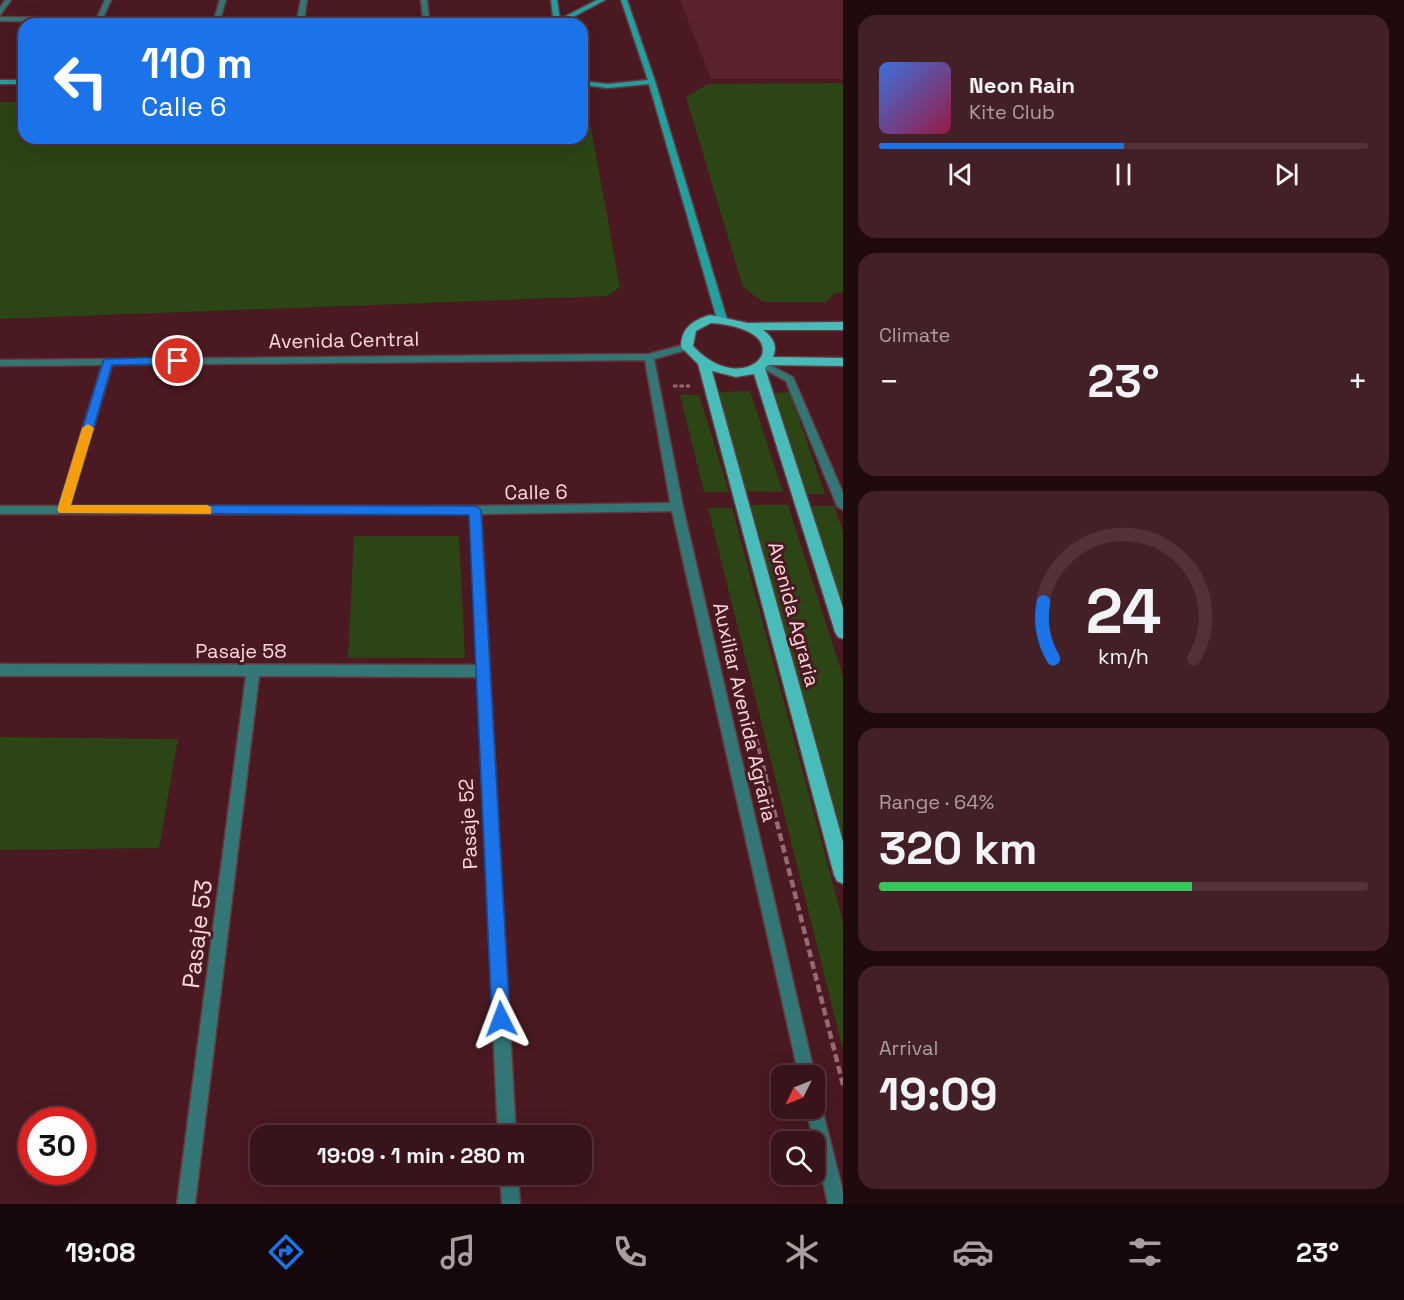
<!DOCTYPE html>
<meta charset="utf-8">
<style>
body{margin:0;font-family:"Space Grotesk",sans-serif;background:#432026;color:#f1f3f6;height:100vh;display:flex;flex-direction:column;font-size:22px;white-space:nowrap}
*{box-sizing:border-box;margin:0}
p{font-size:20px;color:#ab9ea2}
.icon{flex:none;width:33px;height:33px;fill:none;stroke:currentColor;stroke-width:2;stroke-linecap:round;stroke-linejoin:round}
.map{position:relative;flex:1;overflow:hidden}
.panel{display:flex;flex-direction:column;gap:15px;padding:15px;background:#1f0a0e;width:561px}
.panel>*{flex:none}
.hud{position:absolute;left:18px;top:18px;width:570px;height:126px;border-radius:18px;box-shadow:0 6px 24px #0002,0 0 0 2px #523238;background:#1a73e8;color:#fff;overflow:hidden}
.needle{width:39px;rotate:227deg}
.controls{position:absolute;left:771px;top:1065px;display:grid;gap:12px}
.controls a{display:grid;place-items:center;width:54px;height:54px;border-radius:12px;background:#381319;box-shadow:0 6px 24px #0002,0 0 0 2px #523238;font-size:30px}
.speed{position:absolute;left:18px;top:1107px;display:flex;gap:12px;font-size:30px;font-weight:700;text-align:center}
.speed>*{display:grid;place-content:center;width:78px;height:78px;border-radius:50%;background:#381319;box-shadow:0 6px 24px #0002,0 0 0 2px #523238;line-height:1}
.speed .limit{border:9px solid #d22;background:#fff;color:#111}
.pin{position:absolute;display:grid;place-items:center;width:51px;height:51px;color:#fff;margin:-26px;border:3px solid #fff;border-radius:50%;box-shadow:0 2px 6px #0007}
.me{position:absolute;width:66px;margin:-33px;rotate:357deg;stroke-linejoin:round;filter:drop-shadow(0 0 4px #0008)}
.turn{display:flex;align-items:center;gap:21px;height:126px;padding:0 24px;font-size:27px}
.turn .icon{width:78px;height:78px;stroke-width:2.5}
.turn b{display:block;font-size:42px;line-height:51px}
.big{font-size:45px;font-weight:700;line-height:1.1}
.panel .widget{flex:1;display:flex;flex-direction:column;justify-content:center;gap:9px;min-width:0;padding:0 21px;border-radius:18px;background:#432026}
.panel .dial{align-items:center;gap:0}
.dial svg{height:156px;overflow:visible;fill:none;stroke:#523238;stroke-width:7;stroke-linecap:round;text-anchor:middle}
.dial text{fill:#f1f3f6;stroke:none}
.song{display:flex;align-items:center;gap:18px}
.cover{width:72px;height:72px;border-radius:9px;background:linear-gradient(135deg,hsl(220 70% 55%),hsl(340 70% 35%))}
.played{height:6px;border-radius:3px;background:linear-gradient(90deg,#1a73e8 50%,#523238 50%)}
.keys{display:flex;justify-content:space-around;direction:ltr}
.heat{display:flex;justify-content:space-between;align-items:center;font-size:33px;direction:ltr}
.charge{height:9px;border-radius:4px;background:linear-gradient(90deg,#34c759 64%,#523238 0)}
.trip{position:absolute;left:250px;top:1125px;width:342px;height:60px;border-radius:18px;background:#381319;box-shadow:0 6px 24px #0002,0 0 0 2px #523238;font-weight:700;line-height:60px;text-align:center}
.tabs{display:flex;height:96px;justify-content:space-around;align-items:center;background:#16080a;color:#ab9ea2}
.tabs .icon{width:42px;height:42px}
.tabs .active{color:#1a73e8}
.tabs b{font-size:27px;color:#f1f3f6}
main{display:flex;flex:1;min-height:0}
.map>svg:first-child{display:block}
.built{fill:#5a222b}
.green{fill:#2b4514}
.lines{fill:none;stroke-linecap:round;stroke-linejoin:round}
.minor-casing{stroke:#66383f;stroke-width:3}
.tertiary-casing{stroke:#66383f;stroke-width:3}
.secondary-casing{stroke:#66383f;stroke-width:3}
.primary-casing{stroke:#66383f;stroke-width:3}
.path-far2{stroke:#956a70;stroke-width:3;stroke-dasharray:4.5 2;stroke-linecap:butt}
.path-far1{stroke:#956a70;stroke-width:4;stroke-dasharray:6 3;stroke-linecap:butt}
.path{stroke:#956a70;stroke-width:4.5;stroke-dasharray:8 4;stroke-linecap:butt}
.minor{fill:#327675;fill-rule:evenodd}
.tertiary{fill:#327675;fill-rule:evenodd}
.secondary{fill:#20a09e;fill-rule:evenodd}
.primary{fill:#47bcb9;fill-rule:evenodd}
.route{fill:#1a73e8;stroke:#114b97;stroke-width:1.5}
.slow{fill:#f59e0b}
.labels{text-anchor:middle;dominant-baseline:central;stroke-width:6;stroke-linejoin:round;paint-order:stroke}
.street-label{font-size:20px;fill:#fbd9dc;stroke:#4a1921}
.near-street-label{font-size:24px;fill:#fbd9dc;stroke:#4a1921}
</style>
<main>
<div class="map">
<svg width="843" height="1204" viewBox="0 0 843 1204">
<rect width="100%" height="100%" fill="#4a1921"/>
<path class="built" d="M680 0H843V79H711Z"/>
<path class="green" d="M843 83V293H835L826 302H763L743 287 686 97 708 84Z
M582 95H585L620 287 608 296 0 319V102H24V138H582Z
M750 391 783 492 743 491 717 392Z
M790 392 825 494H802L770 393Z
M680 395H699L729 492H704Z
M744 505H788L843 676V854Z
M804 506H834L843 531V624Z
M708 508H732L843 922V1050Z
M354 536H459L465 658H348Z
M0 737 178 739 159 848 0 850Z"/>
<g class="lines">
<g class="minor-casing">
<path id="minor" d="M5 0H11L0 15V8Z
M105 0H111L103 18 214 19 220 0H226L220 19H297L301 0H307L304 19 423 20 421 0H427L429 20 557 21 560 23 300 24 0 21V17L97 18Z
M108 359 113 362 70 506H475L677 503 683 507 677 511 481 514 516 1136H498L477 677 259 676 195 1204H177L246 676H0V664L477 665 470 514H0V506H59L103 362Z
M500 1174H518L520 1204H502Z"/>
</g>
<g class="tertiary-casing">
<path id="tertiary" d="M687 344 692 347 690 349 654 359 683 507 815 1076 814 1078V1076H799L671 507 645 360 0 366V360L649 354Z
M762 361 793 377 843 493V510L837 506 786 381 759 366 757 364Z
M814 1100 820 1102 822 1108 843 1192V1204H828L806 1108H814Z"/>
</g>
<g class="secondary-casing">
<path id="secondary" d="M551 0H557L560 19 597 0H605L560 24H554Z
M621 0H627L655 81 727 319 725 321 722 322 717 319 649 84 608 88 582 85V81L608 84 648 80Z
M0 80H24V84H0Z"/>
</g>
<g class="primary-casing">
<path id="primary" d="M710 315 748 323 843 322V330H763C773 337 778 346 773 357L843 358V366L768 365 765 368 843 608V639L838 637 835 632 754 374 736 377 712 371 843 842V884L837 881 834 875 698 364 681 347C681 328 693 320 710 315ZM711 323C809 330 748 405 693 346L696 331Z"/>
</g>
<path class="path-far2" d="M673 386H690"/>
<path class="path-far1" d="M752 722 766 777"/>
<path class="path" d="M765 775 843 1085"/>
<use href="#minor" class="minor"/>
<use href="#tertiary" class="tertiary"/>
<use href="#secondary" class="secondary"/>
<use href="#primary" class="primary"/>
</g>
<path class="route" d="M178 357 182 358V364L112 365 71 505 475 506 481 510 510 1019 507 1026 501 1028 495 1026 492 1019 469 515 59 513 57 510 104 359Z"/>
<path class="slow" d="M88 424 94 428 71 505H207L211 507V514L59 513 57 510 82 428Z"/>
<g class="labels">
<g class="street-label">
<text transform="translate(344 340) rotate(-1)">Avenida Central</text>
<text transform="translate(536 492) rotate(-1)">Calle 6</text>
<text transform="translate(794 614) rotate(75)">Avenida Agraria</text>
<text x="241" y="651">Pasaje 58</text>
<text transform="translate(745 712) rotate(77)">Auxiliar Avenida Agraria</text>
<text transform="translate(468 824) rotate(-93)">Pasaje 52</text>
</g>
<g class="near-street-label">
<text transform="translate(197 934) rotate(-83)">Pasaje 53</text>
</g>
</g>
</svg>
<div class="controls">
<a><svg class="needle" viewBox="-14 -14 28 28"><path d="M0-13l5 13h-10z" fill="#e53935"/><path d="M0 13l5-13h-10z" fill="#ab9ea2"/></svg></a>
<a><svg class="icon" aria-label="search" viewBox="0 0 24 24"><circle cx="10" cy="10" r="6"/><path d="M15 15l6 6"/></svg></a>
</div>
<div class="speed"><div class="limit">30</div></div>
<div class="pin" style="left:178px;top:361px;background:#d93025"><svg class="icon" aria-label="arrive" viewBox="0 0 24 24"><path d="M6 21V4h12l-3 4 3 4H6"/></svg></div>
<svg class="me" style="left:501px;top:1019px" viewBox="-20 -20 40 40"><path d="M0-17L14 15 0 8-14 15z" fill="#1a73e8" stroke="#fff" stroke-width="4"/></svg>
<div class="trip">19:09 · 1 min · 280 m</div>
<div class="hud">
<div class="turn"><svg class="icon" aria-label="left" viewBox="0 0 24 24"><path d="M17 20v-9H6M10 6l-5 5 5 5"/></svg><div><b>110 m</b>Calle 6</div></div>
</div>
</div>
<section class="panel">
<div class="widget">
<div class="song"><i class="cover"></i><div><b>Neon Rain</b><p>Kite Club</p></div></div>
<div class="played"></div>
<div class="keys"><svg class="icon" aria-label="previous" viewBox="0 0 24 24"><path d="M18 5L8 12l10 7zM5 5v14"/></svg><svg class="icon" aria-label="pause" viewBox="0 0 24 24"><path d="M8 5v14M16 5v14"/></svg><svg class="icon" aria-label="next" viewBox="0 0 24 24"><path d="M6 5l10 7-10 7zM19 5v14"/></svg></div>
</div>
<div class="widget"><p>Climate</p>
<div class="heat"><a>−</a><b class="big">23°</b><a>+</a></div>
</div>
<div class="widget dial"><svg viewBox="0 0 100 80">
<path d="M14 69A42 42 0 1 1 86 69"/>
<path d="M14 69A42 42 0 0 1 9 40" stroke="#1a73e8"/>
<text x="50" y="56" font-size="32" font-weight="700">24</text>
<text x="50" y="72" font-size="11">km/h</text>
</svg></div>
<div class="widget"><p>Range · 64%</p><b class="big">320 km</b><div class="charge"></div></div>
<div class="widget"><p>Arrival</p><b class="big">19:09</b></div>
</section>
</main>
<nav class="tabs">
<b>19:08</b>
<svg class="icon active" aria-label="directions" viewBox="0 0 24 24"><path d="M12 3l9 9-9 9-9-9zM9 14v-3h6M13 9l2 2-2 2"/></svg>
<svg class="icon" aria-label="music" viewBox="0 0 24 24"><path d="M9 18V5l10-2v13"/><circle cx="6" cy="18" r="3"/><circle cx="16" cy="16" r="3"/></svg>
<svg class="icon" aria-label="phone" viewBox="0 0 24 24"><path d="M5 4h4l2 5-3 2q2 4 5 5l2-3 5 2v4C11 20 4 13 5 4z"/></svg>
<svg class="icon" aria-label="climate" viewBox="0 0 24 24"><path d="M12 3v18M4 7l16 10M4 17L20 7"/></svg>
<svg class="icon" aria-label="car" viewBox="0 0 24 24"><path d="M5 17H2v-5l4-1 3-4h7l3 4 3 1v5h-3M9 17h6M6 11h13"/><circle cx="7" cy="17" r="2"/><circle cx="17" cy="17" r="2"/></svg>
<svg class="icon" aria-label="filters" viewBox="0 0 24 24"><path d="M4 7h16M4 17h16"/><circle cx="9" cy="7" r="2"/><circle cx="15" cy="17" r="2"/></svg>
<b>23°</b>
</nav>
